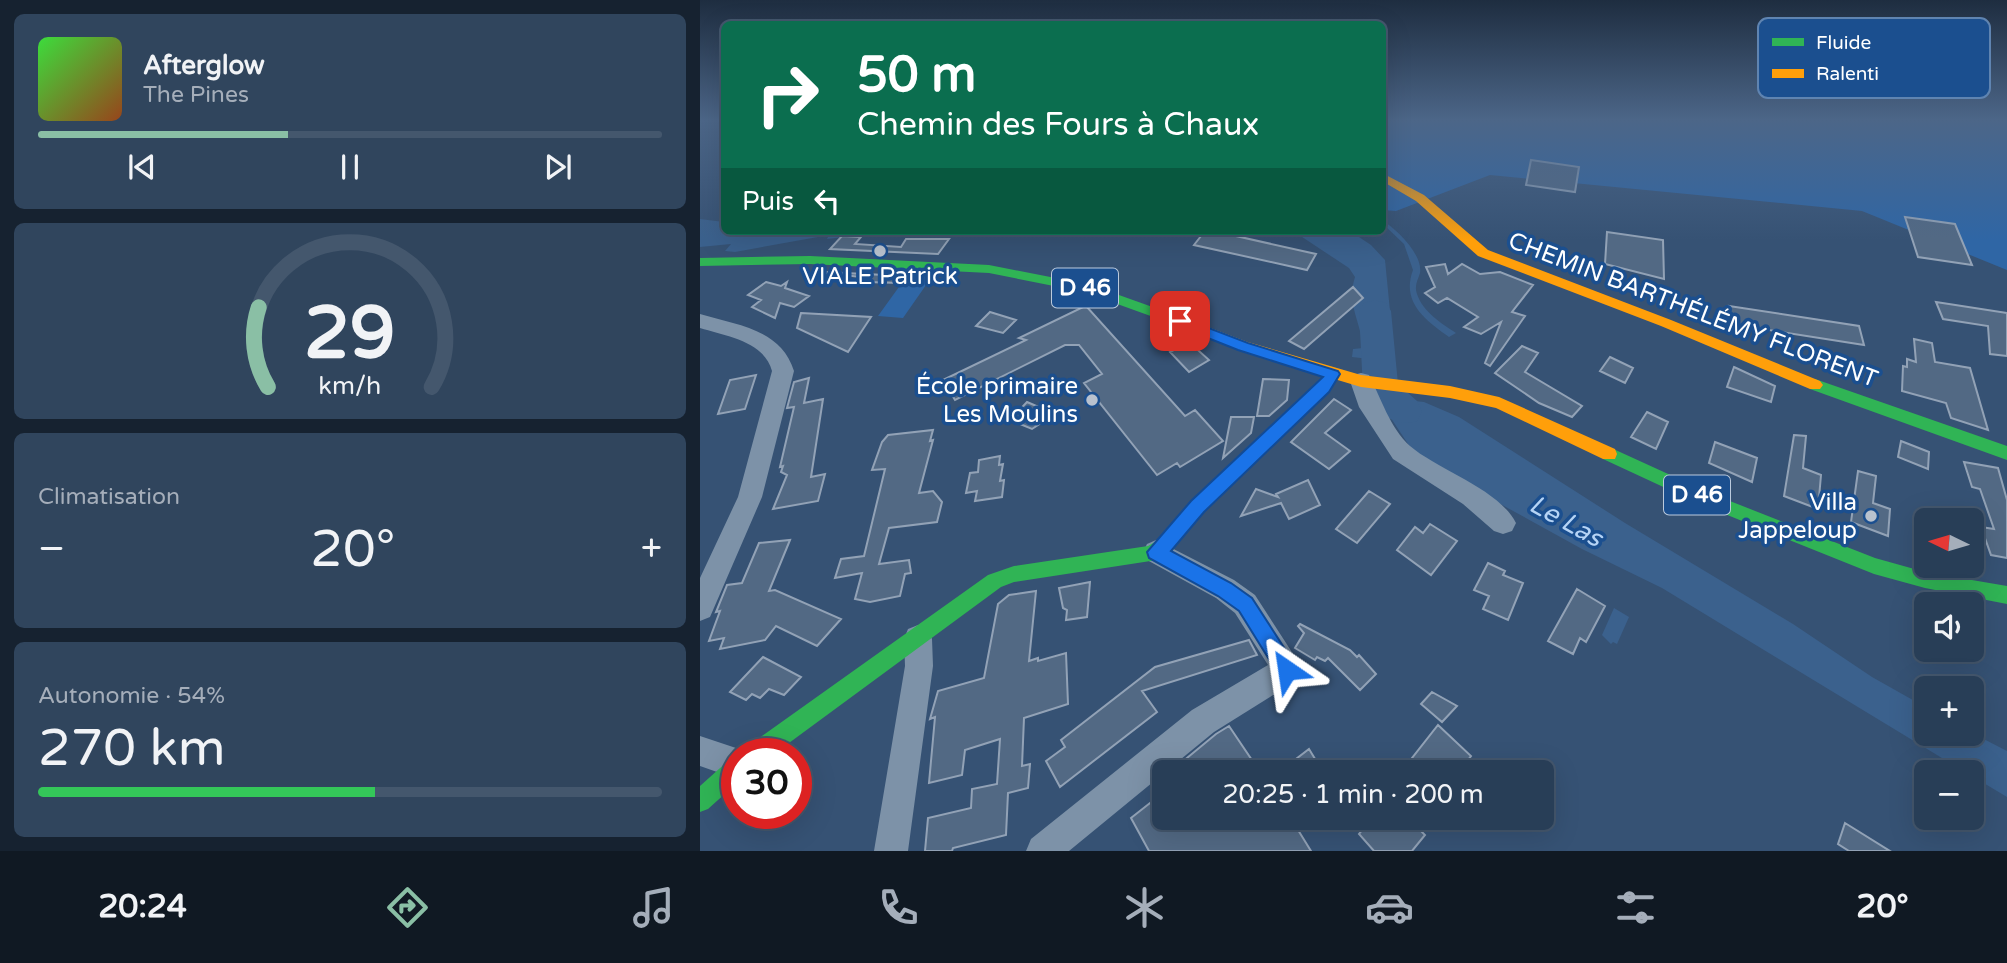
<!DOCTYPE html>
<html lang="fr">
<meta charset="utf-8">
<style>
body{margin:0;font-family:"Varela Round",sans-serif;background:#30455d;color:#f1f3f6;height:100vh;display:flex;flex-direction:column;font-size:26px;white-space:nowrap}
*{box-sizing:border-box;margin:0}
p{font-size:23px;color:#a5aeba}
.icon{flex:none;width:38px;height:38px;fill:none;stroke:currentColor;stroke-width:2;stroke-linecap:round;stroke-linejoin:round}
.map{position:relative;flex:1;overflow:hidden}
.panel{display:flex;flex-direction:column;gap:14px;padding:14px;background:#162230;width:700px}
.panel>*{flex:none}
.guide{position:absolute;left:21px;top:21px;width:665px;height:214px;border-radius:10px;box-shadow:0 7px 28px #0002,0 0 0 2px #44576d;background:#0b6e4f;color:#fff;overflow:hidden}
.needle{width:46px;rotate:275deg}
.buttons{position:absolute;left:1214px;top:508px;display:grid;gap:14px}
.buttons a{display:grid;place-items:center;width:70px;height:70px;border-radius:10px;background:#283e57;box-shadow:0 7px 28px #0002,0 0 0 2px #44576d;font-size:35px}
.speed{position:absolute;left:21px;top:738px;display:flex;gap:14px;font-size:35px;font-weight:700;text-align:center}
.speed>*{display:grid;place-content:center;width:91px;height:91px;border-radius:50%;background:#283e57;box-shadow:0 7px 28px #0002,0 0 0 2px #44576d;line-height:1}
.speed .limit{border:10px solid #d22;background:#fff;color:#111}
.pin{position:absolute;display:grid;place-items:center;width:60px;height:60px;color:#fff;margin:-30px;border-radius:14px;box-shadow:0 4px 10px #0006}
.me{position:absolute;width:77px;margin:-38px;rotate:328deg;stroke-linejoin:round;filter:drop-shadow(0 0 5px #0008)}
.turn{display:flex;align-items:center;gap:24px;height:147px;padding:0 21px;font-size:32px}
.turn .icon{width:91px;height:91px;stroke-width:2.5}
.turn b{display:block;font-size:49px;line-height:60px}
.then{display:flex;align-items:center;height:66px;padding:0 21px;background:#0003;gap:14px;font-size:26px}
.big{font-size:52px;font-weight:600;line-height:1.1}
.panel .tile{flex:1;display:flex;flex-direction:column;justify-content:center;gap:10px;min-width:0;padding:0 24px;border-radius:10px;background:#30455d}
.panel .dial{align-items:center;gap:0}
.dial svg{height:182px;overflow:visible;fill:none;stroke:#44576d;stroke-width:7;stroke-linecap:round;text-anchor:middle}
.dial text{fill:#f1f3f6;stroke:none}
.song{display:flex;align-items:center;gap:21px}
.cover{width:84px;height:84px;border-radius:10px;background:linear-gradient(135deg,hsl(120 70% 55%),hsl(20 70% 35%))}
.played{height:7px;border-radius:4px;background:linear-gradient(90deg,#8abfa5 40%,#44576d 40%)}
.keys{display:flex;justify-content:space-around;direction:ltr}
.heat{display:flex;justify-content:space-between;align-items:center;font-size:38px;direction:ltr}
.charge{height:10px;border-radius:5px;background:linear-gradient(90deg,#34c759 54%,#44576d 0)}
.trip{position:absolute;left:452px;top:760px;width:402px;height:70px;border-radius:10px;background:#283e57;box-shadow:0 7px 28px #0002,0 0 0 2px #44576d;font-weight:600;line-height:70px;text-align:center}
.dock{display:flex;height:112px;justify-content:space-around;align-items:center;background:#101923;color:#a5aeba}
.dock .icon{width:49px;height:49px}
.dock .active{color:#8abfa5}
.dock b{font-size:32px;color:#f1f3f6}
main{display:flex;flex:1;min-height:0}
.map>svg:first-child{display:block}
.green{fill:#2f66a5}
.water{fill:#3b618d}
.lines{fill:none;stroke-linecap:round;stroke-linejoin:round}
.river{fill:#3b618d;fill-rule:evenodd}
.building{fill:#526984;stroke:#92a2b6;stroke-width:2}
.street{fill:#7d92a8;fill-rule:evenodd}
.fast{fill:#30b455;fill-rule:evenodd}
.slow{fill:#ff9f0a;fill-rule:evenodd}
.route{fill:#1a73e8;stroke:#114b97;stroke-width:2}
.poi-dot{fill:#b9c2ce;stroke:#1b4f8f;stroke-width:2.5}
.labels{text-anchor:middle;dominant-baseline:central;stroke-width:7;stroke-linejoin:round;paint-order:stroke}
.shield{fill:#1b4f8f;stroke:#bbcadd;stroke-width:2}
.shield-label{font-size:23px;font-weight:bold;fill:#fff}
.poi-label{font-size:24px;fill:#fff;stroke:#1b4f8f;text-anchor:end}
.street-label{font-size:24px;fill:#fff;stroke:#1b4f8f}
.water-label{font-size:26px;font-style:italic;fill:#b5d3f5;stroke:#1b4f8f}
.key{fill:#1b4f8f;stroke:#5f84b1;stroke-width:2}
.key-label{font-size:19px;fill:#fff}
</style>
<main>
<section class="panel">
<div class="tile">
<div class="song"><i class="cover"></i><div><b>Afterglow</b><p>The Pines</p></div></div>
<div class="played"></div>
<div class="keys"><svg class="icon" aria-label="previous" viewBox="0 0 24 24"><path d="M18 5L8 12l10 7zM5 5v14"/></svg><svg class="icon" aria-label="pause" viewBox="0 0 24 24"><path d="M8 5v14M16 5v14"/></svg><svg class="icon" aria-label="next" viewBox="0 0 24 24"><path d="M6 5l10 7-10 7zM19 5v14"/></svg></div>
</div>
<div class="tile dial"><svg viewBox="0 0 100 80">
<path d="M14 69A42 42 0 1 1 86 69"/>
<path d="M14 69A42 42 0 0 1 10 34" stroke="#8abfa5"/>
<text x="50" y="56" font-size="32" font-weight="700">29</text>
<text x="50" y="72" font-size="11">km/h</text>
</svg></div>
<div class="tile"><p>Climatisation</p>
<div class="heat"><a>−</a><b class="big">20°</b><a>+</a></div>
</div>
<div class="tile"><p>Autonomie · 54%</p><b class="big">270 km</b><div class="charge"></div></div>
</section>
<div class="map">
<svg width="1307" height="851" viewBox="0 0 1307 851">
<rect width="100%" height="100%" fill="#365274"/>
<path class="green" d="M683 121H1307V270L1162 211 790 175 696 211 683 210 682 151 685 149 683 146Z
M209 273 233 275 203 318 178 316Z"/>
<path class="water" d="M0 219 24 222V231H195L127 239 129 235 35 252 25 251 31 244 0 247Z
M682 220C696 229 723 254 720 273 718 280 714 285 717 294 723 312 741 323 756 333L749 337C725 320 701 302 713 270L704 244 683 224Z
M593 231H650L671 245 685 260 695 362 652 357 653 349 663 348C661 321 646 305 655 277L649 268Z
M677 397 724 402 759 417 925 523 1093 624 1172 677 1227 708V733H1272L1307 751V797L1272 776V772H1265L962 588 882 549 746 474 714 453Z
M914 608 929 617 917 644 913 642 911 644 902 635Z"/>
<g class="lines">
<path class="river" d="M675 300 686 303 691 311 698 384 717 401 722 411 717 421C693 429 675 410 663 389L659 311 664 303Z"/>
</g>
<path class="building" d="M831 160 879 167 875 192 826 185Z
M1205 217 1255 224 1272 265 1218 257Z
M505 231H539L536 236 616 254 607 270 494 245Z
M907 232 963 240 964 279 905 264Z
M142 236 161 237 155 244 201 247 206 239H249L238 254 130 249Z
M745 264 748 274 762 264 780 274 800 272 833 285 812 312 825 316 790 366 785 363 801 322 781 334 764 327 778 317 747 298 738 303 725 293 735 287 726 267Z
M124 273 125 272 204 276 199 283 168 282 171 278Z
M66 282 81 286 87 282 85 288 109 296 94 307 80 303 75 318 52 307 61 300 48 295Z
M653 287 663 298 604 349 589 341Z
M1236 302 1307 313V356L1290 354 1288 326 1243 319Z
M1029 306 1159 326 1164 345 1031 324Z
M383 307H387L485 416 495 410 523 441 480 467 477 463 457 475 384 383 402 374 379 345H365L255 400 243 380 326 340 319 338Z
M290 312 316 320 303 333 276 326Z
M101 313 171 317 148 352 97 328Z
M1214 339 1232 343 1235 362 1270 368 1288 430 1251 418 1246 403 1202 391 1203 366 1207 367V359L1216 362Z
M489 342 509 360 489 372 470 352Z
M822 346 838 353 825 372 882 406 872 417 839 403 795 373Z
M910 357 933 368 925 383 900 371Z
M1034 367 1075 386 1071 402 1027 387Z
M56 375 45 409 18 414 30 380Z
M109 378 104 403 123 399 111 477 125 474 118 501 73 509 87 475 81 472 83 466 80 467 94 407 87 408 94 382Z
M563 379 589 380 587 400 569 416H557Z
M634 399 651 410 625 433 650 451 629 469 591 442Z
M327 402 355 414 332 429 310 420Z
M947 412 968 422 956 449 931 437Z
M531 417H554L551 433 523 458Z
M233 430 230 441 233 440 219 493 233 491 242 502 237 522 189 528 179 564 209 560 211 573 205 574 200 596 170 602 155 599 162 573 135 578 141 559 164 556 185 469 172 470 182 442 188 435Z
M1094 435 1106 436 1103 468 1121 475 1118 509 1084 496Z
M1201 441 1229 452 1228 469 1198 457Z
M1015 442 1057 458 1052 482 1009 463Z
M300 456 299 465 303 464 300 481 304 480 302 497 275 501 277 491 266 493 270 473 278 472 279 460Z
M1264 462 1298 468 1307 500V558L1291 555 1281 527 1294 529 1280 489 1272 487Z
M1158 471 1176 476 1173 503 1190 509 1188 536 1151 522Z
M608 480 620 505 589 519 581 503 541 516 556 489 578 497 576 494Z
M669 491 690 504 657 543 636 529Z
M730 524 757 541 731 575 697 550 715 527 723 533Z
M90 540 69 591 75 590 141 619 117 646 76 626 65 640 20 649 24 638 9 641 20 611 16 612 27 585 42 583 59 543Z
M788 563 805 571 803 575 823 583 808 620 783 609 789 596 774 590Z
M390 582 387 617 366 620 367 610 363 608 359 588Z
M877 589 905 606 886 642 880 638 873 654 848 641Z
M336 591 329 661 338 658V661L366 653 368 704 324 718 322 766 330 764 328 788 308 793 306 835 253 848 252 851H225L228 818 271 808 272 789 297 784 300 739 265 750 262 775 229 783 235 717 230 719 238 691 284 678 298 604 309 595Z
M600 624 650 650 657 657 659 655 676 674 660 690 628 658 625 661 617 657 615 660 595 648 604 633 598 626Z
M549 640 557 655 442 691 457 712 360 787 346 761 365 747 361 740 455 667Z
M63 657 101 677 84 695 69 689 60 698 52 694 46 700 30 692Z
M732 692 757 706 742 722 721 704Z
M738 725 771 756 759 772H701Z
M529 726 560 772H470L516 734Z
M609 749 623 772H579Z
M464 792V817H590L611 851H449L431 818Z
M653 817H707L725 835 712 851H674L659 834 663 829Z
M1145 823 1190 851H1149L1138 844Z"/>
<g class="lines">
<path class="street" d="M0 314C37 325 81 329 94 371L62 497 10 617 0 621V578L38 497 72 371C64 341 26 336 0 328Z
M661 373 669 375C681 398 690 428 710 446 738 470 799 489 816 523L812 531 803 534 794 531 763 504 693 459 659 407 650 381 653 375Z
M456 540 534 580 555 595 597 660 601 670 597 680 514 732 369 851H326L331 839 492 710 568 665 535 613 516 598 447 560 443 552 447 544Z
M218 625 228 629 232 639 233 666 208 851H174L205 666 204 639 208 629Z
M0 736 48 752 49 754H37V779L0 766Z"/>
<path class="fast" d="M110 256 289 265 391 285 500 324 502 327 495 332 384 292 289 273 110 264 0 266V258Z
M633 368 640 374 628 392 504 511 472 551 457 560 314 582 301 587 74 754H45L48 746 288 575 314 566 448 546 460 539 492 501 618 384 628 370Z
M1115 379 1307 446V460L1110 389 1107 385 1110 381Z
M909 447 1012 494 1175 558 1225 572 1307 586V604L1225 588 1174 574 1000 504 903 459 901 454 903 449Z
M37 757V783L8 809 0 812V786L29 760Z"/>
<path class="slow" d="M682 173 724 195 788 250 971 320 1120 381 1123 385 1120 389H1110L961 326 778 256 716 201 682 181Z
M495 322 548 342 661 375 750 386 799 397 915 449 917 454 915 459H903L796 408 750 398 661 387 538 350 490 330 488 327Z"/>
</g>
<linearGradient id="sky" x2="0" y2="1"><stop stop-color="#1e2d40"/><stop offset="0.5" stop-color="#4c6688"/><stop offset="1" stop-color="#4c6688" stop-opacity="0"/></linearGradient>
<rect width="1307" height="240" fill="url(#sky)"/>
<path class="route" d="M480 317 548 343 638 371 640 374 629 392 504 512 471 551 531 583 552 598 594 663 597 670 594 677 587 680 580 677 539 611 518 596 449 558 447 552 491 501 623 377 538 350 475 325V318Z"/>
<g class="poi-dot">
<circle cx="180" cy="251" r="7"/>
<circle cx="392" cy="400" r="7"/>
<circle cx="1171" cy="516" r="7"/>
</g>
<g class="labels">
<g class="shield">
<rect x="352" y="268.5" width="66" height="39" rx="5"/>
<rect x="964" y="475.5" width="66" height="39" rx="5"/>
</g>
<g class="shield-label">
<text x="385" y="288">D 46</text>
<text x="997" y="495">D 46</text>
</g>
<g class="poi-label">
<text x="180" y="276" text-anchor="middle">VIALE Patrick</text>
<text x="378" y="386">École primaire<tspan x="378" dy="28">Les Moulins</tspan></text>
<text x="1157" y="502">Villa<tspan x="1157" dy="28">Jappeloup</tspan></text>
</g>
<g class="street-label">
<text transform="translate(993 310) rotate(21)">CHEMIN BARTHÉLÉMY FLORENT</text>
</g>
<g class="water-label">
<text transform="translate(866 521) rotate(29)">Le Las</text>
</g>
</g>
<rect x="1058" y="18" width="232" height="80" rx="10" class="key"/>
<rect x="1072" y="38" width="32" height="8" fill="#30b455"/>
<rect x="1072" y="69" width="32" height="9" fill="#ff9f0a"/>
<g class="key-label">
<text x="1116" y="49">Fluide</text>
<text x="1116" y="80">Ralenti</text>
</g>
</svg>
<div class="buttons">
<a><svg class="needle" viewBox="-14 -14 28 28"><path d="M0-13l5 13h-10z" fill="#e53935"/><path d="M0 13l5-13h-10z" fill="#a5aeba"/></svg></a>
<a><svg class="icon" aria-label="sound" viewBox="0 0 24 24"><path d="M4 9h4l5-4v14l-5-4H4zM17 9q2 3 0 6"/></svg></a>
<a>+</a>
<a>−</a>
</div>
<div class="speed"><div class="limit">30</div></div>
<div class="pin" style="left:480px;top:321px;background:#d93025"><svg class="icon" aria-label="arrive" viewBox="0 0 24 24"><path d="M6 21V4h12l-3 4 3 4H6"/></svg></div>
<svg class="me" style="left:587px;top:670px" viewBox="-20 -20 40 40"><path d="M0-17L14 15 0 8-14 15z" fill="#1a73e8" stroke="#fff" stroke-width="4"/></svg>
<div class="trip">20:25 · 1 min · 200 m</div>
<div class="guide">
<div class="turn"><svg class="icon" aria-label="right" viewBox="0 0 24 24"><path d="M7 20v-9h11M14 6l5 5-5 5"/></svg><div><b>50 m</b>Chemin des Fours à Chaux</div></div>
<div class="then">Puis<svg class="icon" aria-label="left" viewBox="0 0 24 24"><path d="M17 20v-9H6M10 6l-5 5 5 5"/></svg></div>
</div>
</div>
</main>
<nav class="dock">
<b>20:24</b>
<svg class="icon active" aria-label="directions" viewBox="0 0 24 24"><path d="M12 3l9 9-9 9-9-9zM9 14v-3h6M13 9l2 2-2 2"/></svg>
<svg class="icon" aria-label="music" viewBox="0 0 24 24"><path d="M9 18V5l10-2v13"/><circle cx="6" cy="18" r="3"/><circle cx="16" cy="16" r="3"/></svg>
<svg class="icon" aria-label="phone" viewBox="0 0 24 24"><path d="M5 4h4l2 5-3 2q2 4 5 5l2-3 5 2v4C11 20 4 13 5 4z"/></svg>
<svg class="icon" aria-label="climate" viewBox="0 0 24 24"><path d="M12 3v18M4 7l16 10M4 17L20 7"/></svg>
<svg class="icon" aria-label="car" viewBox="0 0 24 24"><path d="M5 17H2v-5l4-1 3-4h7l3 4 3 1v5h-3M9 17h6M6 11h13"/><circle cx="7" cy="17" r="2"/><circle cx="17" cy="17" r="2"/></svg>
<svg class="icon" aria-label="filters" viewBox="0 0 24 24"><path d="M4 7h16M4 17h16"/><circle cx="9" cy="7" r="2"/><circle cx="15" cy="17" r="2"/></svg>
<b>20°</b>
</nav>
